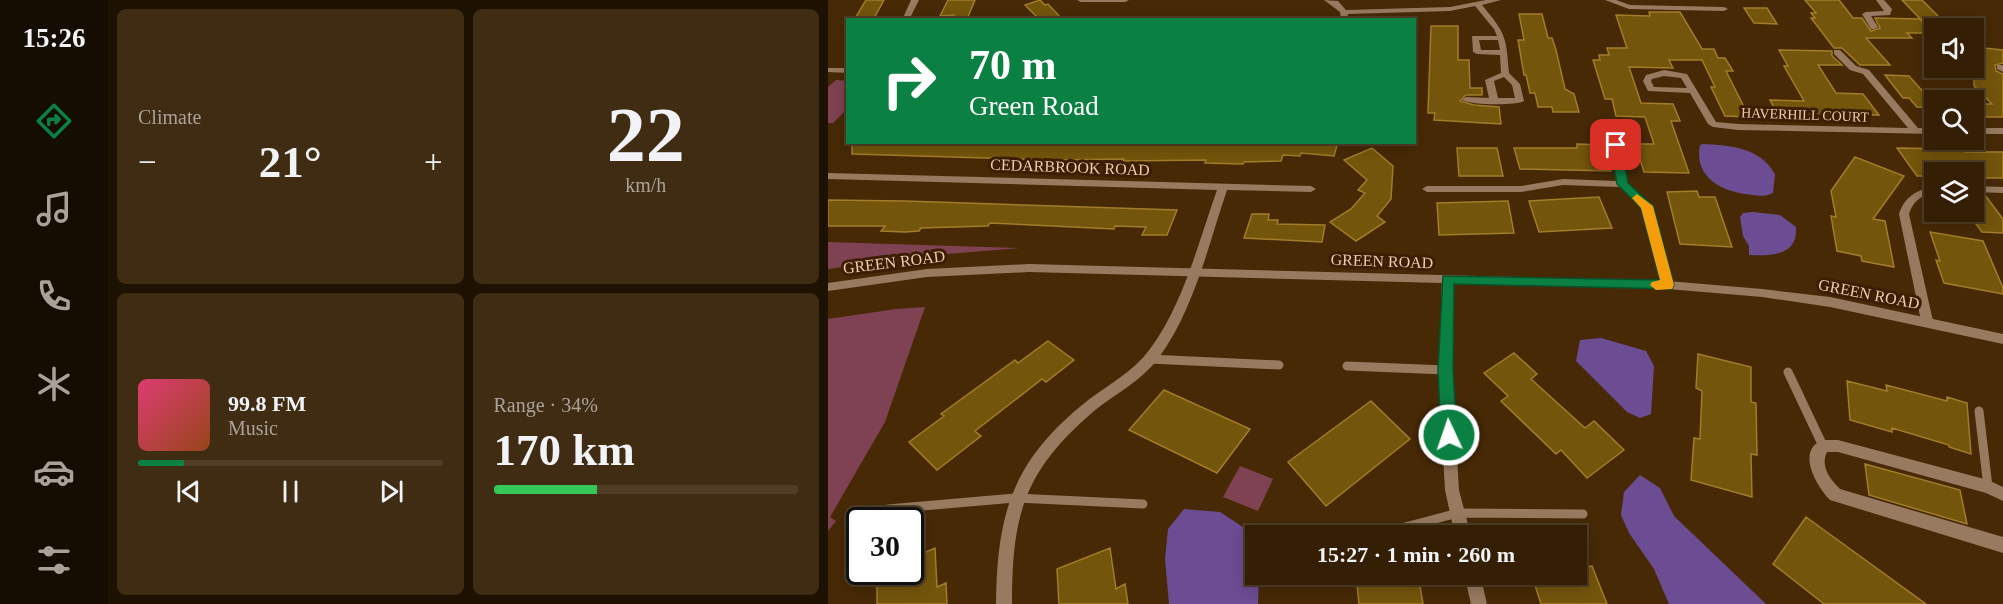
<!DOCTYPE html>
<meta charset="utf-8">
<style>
body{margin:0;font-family:"Times New Roman",serif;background:#402c13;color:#f1f3f6;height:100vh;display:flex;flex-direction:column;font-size:22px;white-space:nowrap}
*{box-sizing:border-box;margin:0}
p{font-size:20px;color:#aaa29a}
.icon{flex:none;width:33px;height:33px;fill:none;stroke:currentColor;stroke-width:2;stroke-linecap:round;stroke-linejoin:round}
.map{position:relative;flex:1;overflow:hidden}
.side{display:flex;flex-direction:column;gap:9px;padding:9px;background:#1d1102;width:720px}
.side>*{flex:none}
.banner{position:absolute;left:18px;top:18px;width:570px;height:126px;border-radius:0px;box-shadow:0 3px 15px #0003,0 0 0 2px #4f3d26;background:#0b8043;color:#fff;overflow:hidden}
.tools{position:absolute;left:1096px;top:18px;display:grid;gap:12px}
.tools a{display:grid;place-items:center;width:60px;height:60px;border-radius:0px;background:#351f04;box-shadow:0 3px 15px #0003,0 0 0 2px #4f3d26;font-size:30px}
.speed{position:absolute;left:18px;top:507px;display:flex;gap:12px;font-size:30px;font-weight:700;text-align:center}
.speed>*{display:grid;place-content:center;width:78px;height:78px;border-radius:50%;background:#351f04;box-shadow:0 3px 15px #0003,0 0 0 2px #4f3d26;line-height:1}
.speed .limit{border:3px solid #111;border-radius:9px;background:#fff;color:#111}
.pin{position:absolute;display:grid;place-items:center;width:51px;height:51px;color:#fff;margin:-26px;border-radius:12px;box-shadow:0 3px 9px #0006}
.me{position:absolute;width:66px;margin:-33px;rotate:357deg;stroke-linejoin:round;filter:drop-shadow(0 0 4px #0008)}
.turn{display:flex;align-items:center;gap:21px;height:126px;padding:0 24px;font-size:27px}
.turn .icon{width:78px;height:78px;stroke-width:2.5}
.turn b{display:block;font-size:42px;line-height:51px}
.big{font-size:45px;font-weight:700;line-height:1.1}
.side .card{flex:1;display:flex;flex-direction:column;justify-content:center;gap:9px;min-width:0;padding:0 21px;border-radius:9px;background:#402c13}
.side .dial{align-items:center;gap:0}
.dial b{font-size:78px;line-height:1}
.song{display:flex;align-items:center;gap:18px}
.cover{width:72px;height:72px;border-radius:9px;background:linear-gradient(135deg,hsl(340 70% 55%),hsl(20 70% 35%))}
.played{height:6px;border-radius:3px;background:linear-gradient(90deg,#0b8043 15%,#4f3d26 15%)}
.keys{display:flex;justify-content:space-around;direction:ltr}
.heat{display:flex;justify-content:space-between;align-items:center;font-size:33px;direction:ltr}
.charge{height:9px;border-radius:4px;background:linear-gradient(90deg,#34c759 34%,#4f3d26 0)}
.side .tiles{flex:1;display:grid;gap:9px;grid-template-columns:repeat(2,1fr)}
.trip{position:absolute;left:417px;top:525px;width:342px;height:60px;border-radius:0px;background:#351f04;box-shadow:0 3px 15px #0003,0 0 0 2px #4f3d26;font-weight:700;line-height:60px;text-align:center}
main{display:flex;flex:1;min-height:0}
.dock{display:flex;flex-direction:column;width:108px;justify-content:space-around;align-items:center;background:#150c02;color:#aaa29a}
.dock .icon{width:42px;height:42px}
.dock .active{color:#0b8043}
.dock b{font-size:27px;color:#f1f3f6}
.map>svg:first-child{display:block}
.green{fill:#7f4253}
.water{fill:#6c4c93}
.building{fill:#73550b;stroke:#a27c2a;stroke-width:1.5}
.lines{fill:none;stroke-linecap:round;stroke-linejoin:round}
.service{stroke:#977a60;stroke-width:9}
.minor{fill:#977a60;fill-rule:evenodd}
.tertiary{fill:#977a60;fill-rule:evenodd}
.route{fill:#0b8043;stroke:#07532c;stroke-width:1.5}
.slow{fill:#f59e0b}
.labels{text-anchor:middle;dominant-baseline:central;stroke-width:6;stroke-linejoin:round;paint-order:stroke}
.far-street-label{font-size:14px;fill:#edccaf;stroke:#3d1e00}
.street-label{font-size:16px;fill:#edccaf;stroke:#3d1e00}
</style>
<main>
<nav class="dock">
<b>15:26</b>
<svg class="icon active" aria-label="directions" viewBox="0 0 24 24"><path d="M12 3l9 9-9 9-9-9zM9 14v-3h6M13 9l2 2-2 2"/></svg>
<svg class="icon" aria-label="music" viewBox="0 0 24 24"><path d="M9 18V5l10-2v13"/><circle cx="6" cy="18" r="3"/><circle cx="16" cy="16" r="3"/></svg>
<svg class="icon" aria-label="phone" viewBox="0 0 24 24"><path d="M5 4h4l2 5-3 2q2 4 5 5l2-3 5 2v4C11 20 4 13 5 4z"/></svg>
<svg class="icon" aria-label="climate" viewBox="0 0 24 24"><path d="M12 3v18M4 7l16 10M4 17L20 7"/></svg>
<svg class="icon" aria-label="car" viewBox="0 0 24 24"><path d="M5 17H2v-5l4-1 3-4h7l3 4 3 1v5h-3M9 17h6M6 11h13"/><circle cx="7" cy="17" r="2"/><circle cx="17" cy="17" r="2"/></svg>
<svg class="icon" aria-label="filters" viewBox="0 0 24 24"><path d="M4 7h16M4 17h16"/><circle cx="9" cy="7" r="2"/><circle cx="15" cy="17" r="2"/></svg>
</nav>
<section class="side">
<div class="tiles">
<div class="card"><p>Climate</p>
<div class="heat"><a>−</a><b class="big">21°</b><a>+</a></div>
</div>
<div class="card dial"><b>22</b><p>km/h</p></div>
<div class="card">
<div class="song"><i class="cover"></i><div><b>99.8 FM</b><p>Music</p></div></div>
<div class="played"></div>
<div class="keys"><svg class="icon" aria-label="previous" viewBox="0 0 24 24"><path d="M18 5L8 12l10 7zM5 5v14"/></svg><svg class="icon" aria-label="pause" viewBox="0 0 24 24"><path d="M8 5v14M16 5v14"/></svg><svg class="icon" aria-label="next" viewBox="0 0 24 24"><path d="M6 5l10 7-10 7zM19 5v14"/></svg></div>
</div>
<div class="card"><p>Range · 34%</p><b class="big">170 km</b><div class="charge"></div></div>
</div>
</section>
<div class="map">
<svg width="1175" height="604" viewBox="0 0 1175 604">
<rect width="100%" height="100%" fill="#472906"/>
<path class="green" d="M8 80 19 81V109L5 123H0V87Z
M0 242 192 248 93 256 0 269Z
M97 307 57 422 2 517 8 521 0 531V319L68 309Z
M412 466 445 479 430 511 395 497Z"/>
<path class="water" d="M875 144C902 145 933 148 947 174L945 193C936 198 926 195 917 194 890 190 866 175 872 145Z
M925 212 952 215 968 227C970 256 943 256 921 255V246L915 236 912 217 915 213Z
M773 338 818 351 826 366 823 414 812 418 799 412 748 361 752 340Z
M812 475 832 488 846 516 938 604H841L826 569 801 533 793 515 796 492Z
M356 509 392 512 418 529 427 564 428 574 431 575 430 604H341L337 559 340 529Z"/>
<path class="building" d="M38 0H56L45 20H26Z
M120 0H147L139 19 124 20 126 15 112 16Z
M212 0 217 5 220 4 235 20H212L197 5Z
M977 0H1011L1025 18H1034L1043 31 1052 28 1047 18 1092 19 1105 33H1079L1084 38H1038L1062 65H1032L1014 48H1006L983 18H987L983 13H988Z
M1074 0H1094L1122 28H1101Z
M916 8H939L949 24 926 23Z
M821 12H852L874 49H886L890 58H897L905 71H898L921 117 897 116 883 87H887L874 60H841L845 68 801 67 813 103 845 104 852 121H843L861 173 816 172 807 144H826L817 117 788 116 784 99H777L765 60H772L771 55H781L779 48H799L788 15 822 16Z
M691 14H714L720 38H724L728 50 737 89 746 94 751 112H725L724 107H710L707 93H702L698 75H696L690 40H696Z
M603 26H630V60H641L642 88H654V95H638L632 101 646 105 671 107 673 124 606 120 607 113H600Z
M1146 47 1175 50V63L1167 65 1168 71 1175 74V117H1155L1146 108V104H1164L1146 86Z
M951 50 1004 51V56L1014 65H990L1008 93 1035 94 1051 115H1017L1020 119 953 120 942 100 976 101 956 66H960Z
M1057 75 1081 76 1107 105V108L1089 107 1081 98H1075Z
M24 142 424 143 510 142 506 156 473 153 472 156 455 155 453 161 416 162 415 164 377 163 378 160 295 161 296 159 224 160 24 154Z
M749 144 776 145 783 171 692 169 686 148H749Z
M544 148 565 166 563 199 549 216 557 222 528 241 502 222 523 209 537 193 530 190 539 180 516 160Z
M629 148H669L675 176H631Z
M1069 148 1128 149 1138 152H1175V178H1146V172H1107V176H1089Z
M1027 157 1076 176 1045 219 1057 221 1066 267 1034 261 1033 256 1009 251 1003 216 1008 217 1003 191Z
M869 191 871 197H887L904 247 852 244 839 192Z
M1146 194 1157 195 1175 219V233L1154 232 1139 212H1146Z
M771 197 784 228 711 232 701 201Z
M0 200 77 201 349 210 339 235H314L318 227 287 226 286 229 162 223 160 226 93 228 91 231 77 232 53 231 57 226H0Z
M680 201 686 233 611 235 609 203Z
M424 214H441L440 220H450L449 224 497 225 494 242 416 238Z
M1102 232 1155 241 1175 288V294L1116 283 1108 260 1112 261Z
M220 341 246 360 218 382 214 379 147 431 153 436 109 470 81 442 116 416 113 414 187 360 190 363Z
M686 353 709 374 703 379 757 428 766 421 796 450 759 478 733 450 728 454 673 401 680 396 656 373Z
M870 354 923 367V402L928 403 929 455 923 454 924 497 863 480 866 438 872 439 874 391 868 388Z
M1019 381 1059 391 1058 385 1119 401V397L1139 403 1143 454 1121 447V445L1064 428V432L1022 420Z
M336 390 422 429 389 473 301 430Z
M543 401 582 439 498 506 460 462Z
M1037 464 1132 490 1139 524 1041 495Z
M978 517 1098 604H996L945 564Z
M107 548 109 587 118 583 119 604H49V572H82V559Z
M282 548 288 589 297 584 300 604H231L229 569Z
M764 566 779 604H713L705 579 726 574H748V570Z
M579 574H590L595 604H531L529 584Z"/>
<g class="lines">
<path class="service" d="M321 359 451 365
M519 366 618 370
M960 372 995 446
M1151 411 1160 487
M60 509 187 498 315 504
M543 536 630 513 755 514"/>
<path class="minor" d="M83 0H91L81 20H74Z
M249 0H301L297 2H253Z
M496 0 510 1 518 10 622 7 658 0H673L654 5C678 34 678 36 681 73L692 84 696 101C688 106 642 105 634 100L638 97 661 98 657 80 673 73 672 55 649 54 645 52 644 36H669L666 29 647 6 622 11 520 14 519 20H513L512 12ZM651 40H670L672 50H653ZM676 77 684 85 687 98H670L666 81Z
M777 0H788L802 5 896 7 900 9 896 11 801 9Z
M1048 0H1056L1064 9 1062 15 1043 16 1050 27 1046 29H1043L1034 14 1038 12 1056 11Z
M1006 50H1012L1028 66 1041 70 1090 128H1107V134L910 130 885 127 880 124 862 93 820 91 815 81 818 75 836 70 859 74 888 122 910 124 1080 128 1035 74 1022 70 1006 54ZM836 76 853 78 859 88 826 87 823 81 824 79Z
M1169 65H1175V72L1169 69Z
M0 68H20V73L0 72Z
M1146 128H1175V134H1146Z
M788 142 793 145 799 183 824 206 846 285 844 288 840 289 834 285 814 207 791 187 735 185 693 192H599L594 189 599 186H693L735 179 788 181 783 145Z
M0 173 483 186 488 189 483 192 399 190C380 246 366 310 330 359 313 381 287 394 266 411 196 471 184 514 184 604H168C169 512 185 460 259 401 280 385 306 371 322 349 356 303 370 243 389 190L0 179Z
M1107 186V192C1094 195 1085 201 1081 214L1105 321 1103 324H1095L1093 321 1071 214C1077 196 1089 190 1107 186Z
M1146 186 1175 187V193L1146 192Z
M620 275 626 279 625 370 629 456 631 490 643 536H627L617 490 615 456 611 370 614 279Z
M995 440H1010L1160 480 1175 487V501L1158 493 1010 452H999C992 467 1002 479 1012 489L1175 537V553L1002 500C989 487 967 450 995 440Z
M636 574H652L659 604H643Z"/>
<path class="tertiary" d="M201 264 840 281 934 289 1002 297 1175 334V344L1002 307 934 297 840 289 201 272 99 277 0 291V283L99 269Z"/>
</g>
<path class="route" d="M788 142 793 145 800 183 825 206 846 285 844 289 626 284 625 370 629 435 626 440 621 442 615 440 613 435 610 370 615 276 832 280 813 208 789 184 782 145Z"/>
<path class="slow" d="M809 194 825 206 846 285 844 289 828 290 822 285 824 282 832 280 813 208 804 198Z"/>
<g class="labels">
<g class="far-street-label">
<text transform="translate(977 115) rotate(2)">HAVERHILL COURT</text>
</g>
<g class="street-label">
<text transform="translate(242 167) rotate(2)">CEDARBROOK ROAD</text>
<text transform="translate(554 261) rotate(2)">GREEN ROAD</text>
<text transform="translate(66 262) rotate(-7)">GREEN ROAD</text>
<text transform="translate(1041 294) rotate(11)">GREEN ROAD</text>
</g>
</g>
</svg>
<div class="tools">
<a><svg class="icon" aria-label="sound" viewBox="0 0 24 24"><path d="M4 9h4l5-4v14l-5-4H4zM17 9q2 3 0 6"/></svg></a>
<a><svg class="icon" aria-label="search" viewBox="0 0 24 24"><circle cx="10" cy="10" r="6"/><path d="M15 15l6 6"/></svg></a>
<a><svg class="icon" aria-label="layers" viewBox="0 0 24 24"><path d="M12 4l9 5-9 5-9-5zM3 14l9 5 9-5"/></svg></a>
</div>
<div class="speed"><div class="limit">30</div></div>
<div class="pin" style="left:788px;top:145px;background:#d93025"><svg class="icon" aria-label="arrive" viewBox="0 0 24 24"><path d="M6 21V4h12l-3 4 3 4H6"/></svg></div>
<svg class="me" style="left:621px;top:435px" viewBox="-20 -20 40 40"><circle r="17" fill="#0b8043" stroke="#fff" stroke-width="3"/><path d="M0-11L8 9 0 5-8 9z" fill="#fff"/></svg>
<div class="trip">15:27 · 1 min · 260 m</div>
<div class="banner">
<div class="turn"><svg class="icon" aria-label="right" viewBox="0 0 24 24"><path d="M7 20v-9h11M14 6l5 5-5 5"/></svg><div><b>70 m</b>Green Road</div></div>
</div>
</div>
</main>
